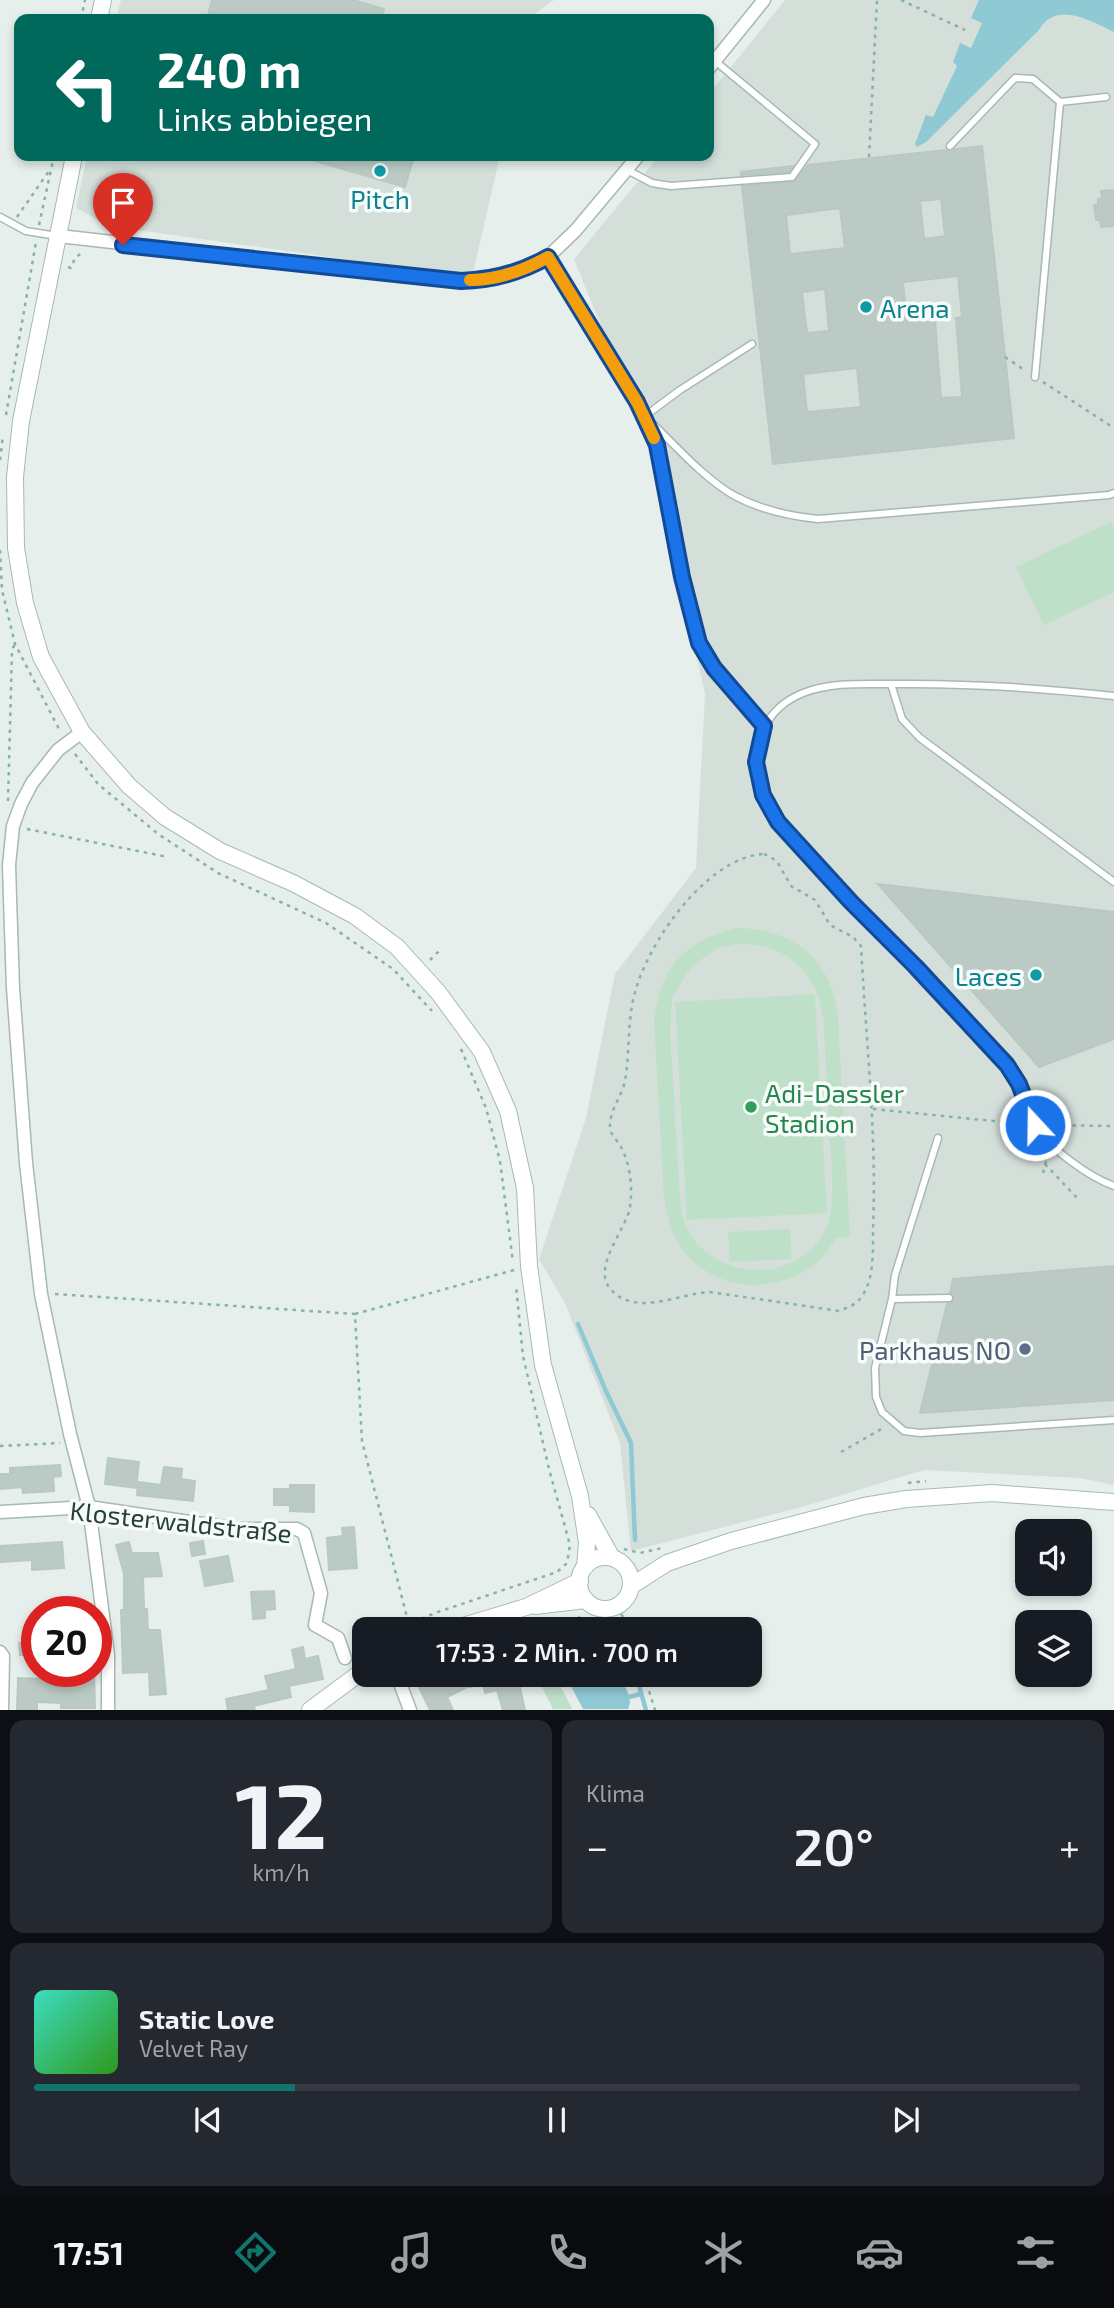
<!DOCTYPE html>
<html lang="de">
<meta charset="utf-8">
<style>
body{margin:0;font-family:"Exo 2",sans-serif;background:#242831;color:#f1f3f6;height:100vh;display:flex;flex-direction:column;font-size:26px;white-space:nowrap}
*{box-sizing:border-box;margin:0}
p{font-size:23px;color:#9ea1a6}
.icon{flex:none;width:38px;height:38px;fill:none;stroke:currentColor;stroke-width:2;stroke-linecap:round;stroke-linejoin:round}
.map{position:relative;height:1710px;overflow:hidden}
.panel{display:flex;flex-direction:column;gap:10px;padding:10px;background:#0d0f14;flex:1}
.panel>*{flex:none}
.top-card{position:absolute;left:14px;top:14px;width:700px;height:147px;border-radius:14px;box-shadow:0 4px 10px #0003;background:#00695c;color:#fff;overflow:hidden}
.controls{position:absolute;left:1015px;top:1519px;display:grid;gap:14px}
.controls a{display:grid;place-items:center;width:77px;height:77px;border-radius:14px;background:#171b24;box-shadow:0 4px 10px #0003;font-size:35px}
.speed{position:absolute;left:21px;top:1596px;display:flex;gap:14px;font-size:35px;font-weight:700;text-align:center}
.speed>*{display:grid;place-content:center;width:91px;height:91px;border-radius:50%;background:#171b24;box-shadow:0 4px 10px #0003;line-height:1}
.speed .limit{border:10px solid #d22;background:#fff;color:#111}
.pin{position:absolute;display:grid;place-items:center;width:60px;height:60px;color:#fff;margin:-72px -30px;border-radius:50% 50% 50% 0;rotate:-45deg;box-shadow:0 0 7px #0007}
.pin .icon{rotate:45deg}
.me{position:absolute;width:77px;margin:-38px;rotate:339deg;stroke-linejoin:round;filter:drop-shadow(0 0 5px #0008)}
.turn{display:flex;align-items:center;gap:24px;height:147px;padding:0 28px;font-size:32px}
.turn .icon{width:91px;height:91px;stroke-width:2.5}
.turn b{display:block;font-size:49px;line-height:60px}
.big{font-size:52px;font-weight:600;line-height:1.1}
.panel .tile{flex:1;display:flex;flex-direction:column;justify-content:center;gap:10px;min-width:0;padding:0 24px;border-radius:14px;background:#242831}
.panel .dial{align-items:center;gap:0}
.dial b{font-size:91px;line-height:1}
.song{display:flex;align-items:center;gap:21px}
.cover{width:84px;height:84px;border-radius:10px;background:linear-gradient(135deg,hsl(170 70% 55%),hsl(110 70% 35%))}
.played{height:7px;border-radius:4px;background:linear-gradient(90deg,#0f766e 25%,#363941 25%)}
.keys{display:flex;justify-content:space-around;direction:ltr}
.heat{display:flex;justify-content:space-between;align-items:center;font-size:38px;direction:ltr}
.panel .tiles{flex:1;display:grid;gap:10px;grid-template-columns:1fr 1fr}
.tile:last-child{grid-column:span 2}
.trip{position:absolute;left:352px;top:1617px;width:410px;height:70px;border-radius:14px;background:#171b24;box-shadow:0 4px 10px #0003;font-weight:600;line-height:70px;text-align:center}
.tab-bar{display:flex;height:112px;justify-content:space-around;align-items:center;background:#090b0e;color:#9ea1a6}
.tab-bar .icon{width:49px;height:49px}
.tab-bar .selected{color:#0f766e}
.tab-bar b{font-size:32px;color:#f1f3f6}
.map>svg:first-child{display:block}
.built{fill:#d4dfda}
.green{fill:#bfe0c8;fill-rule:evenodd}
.water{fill:#8ec9d4}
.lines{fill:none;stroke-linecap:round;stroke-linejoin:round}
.stream{stroke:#8ec9d4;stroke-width:4.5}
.building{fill:#bbcac4;stroke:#b8c9c2;stroke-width:2;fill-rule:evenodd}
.lane-casing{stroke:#a8b8b2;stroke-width:9}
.street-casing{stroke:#a8b8b2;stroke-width:15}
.secondary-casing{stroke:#a4bbb3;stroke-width:18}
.path{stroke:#86b3a5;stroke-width:2.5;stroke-dasharray:3.5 5;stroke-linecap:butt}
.lane{stroke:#fff;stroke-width:6}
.street{stroke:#fff;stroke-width:12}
.secondary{stroke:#fff;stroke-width:16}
.route-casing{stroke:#114b97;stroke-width:18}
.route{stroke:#1a73e8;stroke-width:12}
.slow{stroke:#f59e0b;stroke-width:12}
.culture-dot{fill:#0f9aa8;stroke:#f7fbf9;stroke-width:2.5}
.leisure-dot{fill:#2e9e5b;stroke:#f7fbf9;stroke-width:2.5}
.service-dot{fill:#5c6f8a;stroke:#f7fbf9;stroke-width:2.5}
.labels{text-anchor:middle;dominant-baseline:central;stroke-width:7;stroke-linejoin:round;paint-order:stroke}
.culture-label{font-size:26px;fill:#0d838f;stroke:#f7fbf9}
.leisure-label{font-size:26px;fill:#27864d;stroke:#f7fbf9;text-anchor:start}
.service-label{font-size:26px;fill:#4e5e75;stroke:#f7fbf9;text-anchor:end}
.street-label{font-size:26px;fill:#24423a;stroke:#f7fbf9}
</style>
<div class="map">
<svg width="1114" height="1710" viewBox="0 0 1114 1710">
<rect width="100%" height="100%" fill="#e6efeb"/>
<path class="built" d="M121 0H554L532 16 531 19H116Z
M785 0H1114V1485L1080 1478 924 1470 802 1507 631 1551 620 1443 565 1303 539 1259 586 1118 615 974 696 868 705 693 644 432 574 259 659 156H709V94Z
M87 156H500L472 277 109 226 76 208Z"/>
<path class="green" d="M1111 522 1114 528V592L1044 625 1016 567Z
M736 928C794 929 830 957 838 1016L850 1237 836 1238C830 1247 825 1256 816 1263 776 1296 714 1292 682 1249 671 1233 667 1216 664 1198L654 1020C661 967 684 941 736 928ZM735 944C783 943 815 967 823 1016L832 1177C832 1195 833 1214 825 1230 796 1287 711 1281 685 1225 682 1218 681 1207 680 1199L670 1033 672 997 692 966 718 948Z
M815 994 827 1213 687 1220 675 1002Z
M790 1229 792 1259 730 1262 728 1232Z
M536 1675H555L572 1709H553Z"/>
<path class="water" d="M979 0H1114V32C1091 21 1056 0 1039 30L926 142 917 147 915 144 926 115 933 117 957 66 953 62 960 43 971 48 982 23 971 18Z
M565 1675H617C624 1685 634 1697 628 1709H583Z"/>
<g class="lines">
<path class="stream" d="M578 1324 605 1389 631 1443 635 1540
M636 1675 646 1710
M625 1698 641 1694"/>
</g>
<path class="building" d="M212 0H353L384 9 381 19H207Z
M982 146 1014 438 773 464 742 186 794 182 808 165 946 150 951 152 955 149ZM941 199 945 236 924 239 920 201ZM840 208 845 248 790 254 786 215ZM958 276 962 317 956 318 962 397 941 398 935 320 907 323 903 282ZM825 289 829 331 807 333 802 292ZM857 368 861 407 807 412 803 374Z
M308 156H414L405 187 308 159Z
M793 166 789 172 741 175V172Z
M1114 190V226L1101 227 1100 220H1096L1094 205 1098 204V199L1102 198 1101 191Z
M878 884 1114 912V1039L1039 1067Z
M1114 1266V1400L920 1413 947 1304 954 1300V1296L950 1293 953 1279Z
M108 1458 139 1462 136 1488 105 1484Z
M60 1465 61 1476 53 1477 54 1491 23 1493 22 1487 0 1489V1474H10V1468Z
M164 1467 182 1469 181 1479 195 1481 193 1501 137 1495 138 1482 161 1485Z
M290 1485H314V1512L290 1511V1505H274V1489H290Z
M354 1527 357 1568 329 1570 327 1538 343 1536 342 1528Z
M203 1541 205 1554 192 1556 190 1543Z
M62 1542 64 1568 32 1570V1560L0 1562V1546Z
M129 1542 132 1553H158L162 1576 143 1577 144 1609H147L148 1630H160L166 1694 150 1695 149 1672 123 1673 121 1610H124V1574L116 1545Z
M228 1556 233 1581 205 1586 200 1561Z
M274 1591 275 1609 265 1610V1618L253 1619 251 1592Z
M37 1642V1655H20L19 1643Z
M303 1647 305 1659 318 1656 323 1679 289 1686 291 1697 254 1706 255 1710H228L226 1699 269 1690 265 1676 296 1669 292 1650Z
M76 1671H94L95 1708H61V1703L37 1702V1710H17L18 1678 47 1679V1685L77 1684Z
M424 1675H517L525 1710H503L497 1690 485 1693 483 1683 470 1687 469 1686 447 1697 453 1710H430L415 1679Z"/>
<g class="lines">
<g class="lane-casing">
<path id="lane" d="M1060 102 1106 97
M950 146 1015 78 1033 79 1060 102 1035 377
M627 170 652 183 671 186 792 177 815 144 715 61
M0 217 26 231 57 236
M548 257 637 402 657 445 682 577 699 643 714 668 764 726
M752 344 680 390 645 416C671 441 704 479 735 496 761 510 789 516 818 519L1109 495 1114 493
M891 684 902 719 920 738 1114 882
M1114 696C1040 688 967 683 892 684 863 684 831 682 803 693 752 714 747 768 772 812 785 835 805 854 823 873 862 914 903 953 941 994 966 1021 996 1046 1015 1077 1025 1092 1026 1111 1035 1126 1049 1148 1089 1177 1114 1186
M938 1138 895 1275 892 1299 875 1368 876 1397 882 1412 904 1431 920 1433 1114 1420
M892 1299 949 1298"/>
</g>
<g class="street-casing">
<path id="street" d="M709 68 764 0
M59 236 438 279 482 280 526 269 548 257 576 230 638 156
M82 732 58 750 32 783 21 804 13 826 9 865 10 898 13 988 26 1163 41 1294 70 1434 89 1507 108 1655V1710
M0 1512 89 1507 236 1529H297L304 1533 321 1593 315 1625 338 1638 345 1658
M0 1652 3 1656 2 1710
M397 1675 410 1710"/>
</g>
<g class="secondary-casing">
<path id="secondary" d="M99 19 103 0
M74 156 21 421 15 477 16 548 25 603 41 657 82 732 129 786 165 817 220 851 293 883 355 916 397 947 438 992 482 1052 508 1111 525 1188 529 1266 543 1365 580 1496 587 1543 585 1567
M588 1515 612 1558
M579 1583a26 26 0 1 1 52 0a26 26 0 1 1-52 0Z
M631 1586 667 1563 731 1541 864 1506 906 1499 992 1493 1114 1502
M535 1606 586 1600
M453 1629 526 1607 580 1581
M310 1710 364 1670"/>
</g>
<path class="path" d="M901 0 965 30
M81 19 85 0
M869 157 877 0
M17 217 49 171
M39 225 54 156
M68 267 71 268 75 258 84 251
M1005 357 1026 371
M1043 382 1114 428
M6 415 36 242
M0 460 3 435
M0 550 2 590 15 644 60 731
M75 754 98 784 158 834 218 873 326 923 393 969 432 1011
M8 801 12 650 15 644
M27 829 168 857
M764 854 771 857 778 863 791 886 815 900 830 925 853 937 861 946C866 1041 877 1135 873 1229 873 1249 874 1276 864 1293 858 1304 851 1306 839 1311L710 1292C679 1293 633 1319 609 1287 593 1265 627 1228 630 1207 633 1186 630 1163 620 1145 616 1139 610 1134 610 1127 609 1111 622 1096 625 1081 630 1053 627 1025 634 996 646 945 706 857 764 854Z
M430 960 440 950
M461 1049 486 1108 500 1161 513 1262
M873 1109 1023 1124
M1047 1125 1114 1126
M1045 1164 1080 1201
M1043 1173 1048 1154
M55 1294 355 1314 362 1441 410 1629
M355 1314 514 1270
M0 1446 60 1443
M841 1452 883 1428
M908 1483 926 1481
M624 1549 640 1553 662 1548
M618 1606 628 1629
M578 1617 604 1629
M398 1629 435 1613 557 1572 567 1563 570 1545 549 1469 523 1356 516 1286
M356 1649 364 1645
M644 1675 655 1710"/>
<use href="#lane" class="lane"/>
<use href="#street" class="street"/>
<use href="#secondary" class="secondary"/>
</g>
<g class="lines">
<g class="route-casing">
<path id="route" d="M123 245 461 281C493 280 520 273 548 257L637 402 657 445 682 577 699 643 714 668 764 726 756 762 763 795 778 822 851 902 915 966 1007 1065 1019 1084 1035 1125"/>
</g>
<use href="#route" class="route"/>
<path class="slow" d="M470 280C498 280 523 271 548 257L637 402 654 438"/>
</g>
<g class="culture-dot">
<circle cx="380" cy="171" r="7"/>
<circle cx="866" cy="307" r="7"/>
<circle cx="1036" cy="975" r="7"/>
</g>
<circle class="leisure-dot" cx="751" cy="1107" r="7"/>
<circle class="service-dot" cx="1025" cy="1349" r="7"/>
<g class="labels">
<g class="culture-label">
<text x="380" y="198">Pitch</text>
<text x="880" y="307" text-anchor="start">Arena</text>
<text x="1022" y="975" text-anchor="end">Laces</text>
</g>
<g class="leisure-label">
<text x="765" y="1092">Adi-Dassler<tspan x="765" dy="30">Stadion</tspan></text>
</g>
<g class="service-label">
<text x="1011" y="1349">Parkhaus NO</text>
</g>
<g class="street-label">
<text transform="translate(181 1521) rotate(6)">Klosterwaldstraße</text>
</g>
</g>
</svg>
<div class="controls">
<a><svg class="icon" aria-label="sound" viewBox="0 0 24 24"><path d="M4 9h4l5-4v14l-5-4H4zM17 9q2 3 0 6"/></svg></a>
<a><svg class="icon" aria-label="layers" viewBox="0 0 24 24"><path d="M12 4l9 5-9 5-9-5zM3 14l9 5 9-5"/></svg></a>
</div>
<div class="speed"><div class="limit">20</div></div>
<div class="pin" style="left:123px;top:245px;background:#d93025"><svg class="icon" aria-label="arrive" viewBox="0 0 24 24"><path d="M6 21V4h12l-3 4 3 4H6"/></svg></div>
<svg class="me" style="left:1035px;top:1125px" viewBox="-20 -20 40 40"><circle r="17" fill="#1a73e8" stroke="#fff" stroke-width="3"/><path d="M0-11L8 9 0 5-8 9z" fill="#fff"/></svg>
<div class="trip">17:53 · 2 Min. · 700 m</div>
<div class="top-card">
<div class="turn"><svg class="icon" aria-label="left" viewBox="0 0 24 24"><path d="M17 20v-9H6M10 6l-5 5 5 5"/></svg><div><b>240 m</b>Links abbiegen</div></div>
</div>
</div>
<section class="panel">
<div class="tiles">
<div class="tile dial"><b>12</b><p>km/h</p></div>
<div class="tile"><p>Klima</p>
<div class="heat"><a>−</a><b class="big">20°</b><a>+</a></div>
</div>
<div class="tile">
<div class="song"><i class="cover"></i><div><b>Static Love</b><p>Velvet Ray</p></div></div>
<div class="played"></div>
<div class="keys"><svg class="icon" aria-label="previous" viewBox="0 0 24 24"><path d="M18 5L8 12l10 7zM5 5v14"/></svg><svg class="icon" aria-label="pause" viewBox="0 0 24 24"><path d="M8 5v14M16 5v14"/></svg><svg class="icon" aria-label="next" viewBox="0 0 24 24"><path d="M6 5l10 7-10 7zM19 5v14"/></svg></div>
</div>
</div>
</section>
<nav class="tab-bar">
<b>17:51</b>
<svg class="icon selected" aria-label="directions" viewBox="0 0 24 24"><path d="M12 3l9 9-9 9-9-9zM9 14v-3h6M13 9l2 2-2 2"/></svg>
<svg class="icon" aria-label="music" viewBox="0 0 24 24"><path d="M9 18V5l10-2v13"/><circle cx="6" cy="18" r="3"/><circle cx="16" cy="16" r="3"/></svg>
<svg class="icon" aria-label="phone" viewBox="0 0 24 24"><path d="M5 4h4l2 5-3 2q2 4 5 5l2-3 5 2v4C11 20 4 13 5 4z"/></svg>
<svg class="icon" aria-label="climate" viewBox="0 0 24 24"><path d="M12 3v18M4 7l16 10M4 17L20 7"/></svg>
<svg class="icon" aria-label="car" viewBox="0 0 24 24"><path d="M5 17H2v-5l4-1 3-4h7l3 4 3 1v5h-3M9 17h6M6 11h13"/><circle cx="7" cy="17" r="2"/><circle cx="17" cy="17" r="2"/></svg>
<svg class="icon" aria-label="filters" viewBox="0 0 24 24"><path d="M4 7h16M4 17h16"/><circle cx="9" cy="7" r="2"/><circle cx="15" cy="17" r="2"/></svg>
</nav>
